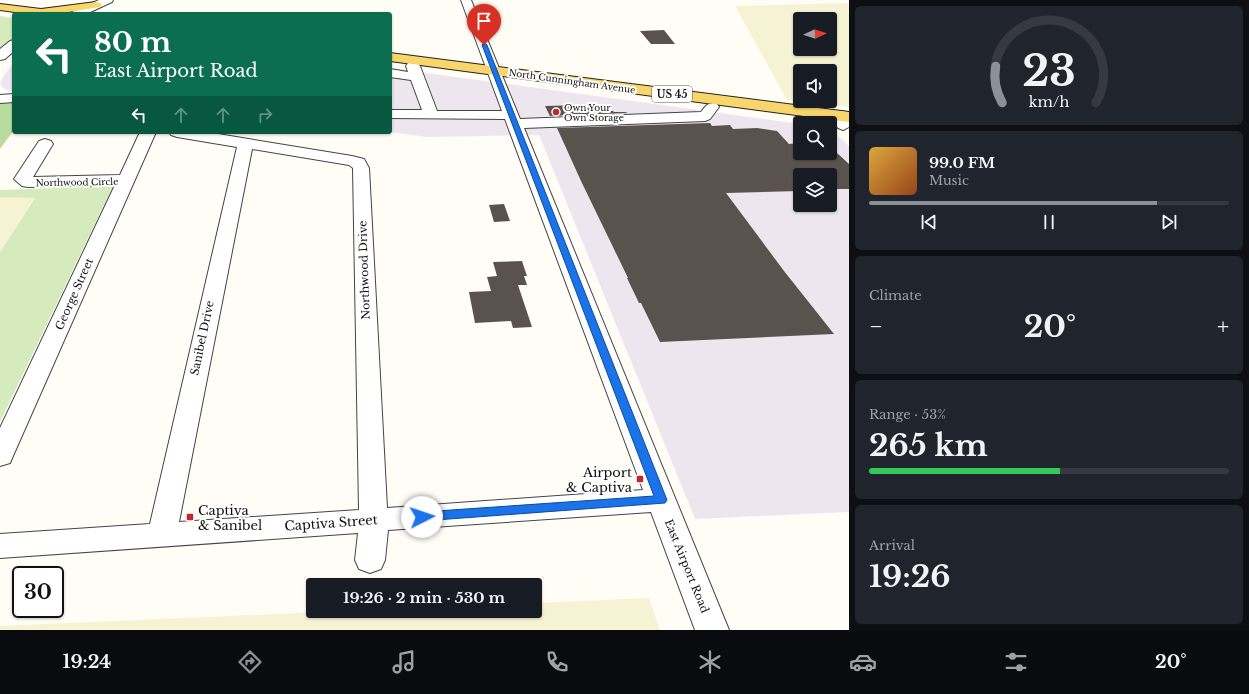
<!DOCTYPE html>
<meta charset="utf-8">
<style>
body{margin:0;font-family:"Libre Baskerville",serif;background:#20242c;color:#f1f3f6;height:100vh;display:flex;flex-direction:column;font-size:15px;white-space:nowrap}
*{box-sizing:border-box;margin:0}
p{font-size:13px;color:#9ea1a6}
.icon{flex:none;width:22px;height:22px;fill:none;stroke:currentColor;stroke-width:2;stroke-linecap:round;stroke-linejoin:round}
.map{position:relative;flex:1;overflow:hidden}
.drawer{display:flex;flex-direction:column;gap:6px;padding:6px;background:#0d0f14;width:400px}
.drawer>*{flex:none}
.hud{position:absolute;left:12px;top:12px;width:380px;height:122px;border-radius:4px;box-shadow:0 1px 3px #0004;background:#0b6e4f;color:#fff;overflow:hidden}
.needle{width:26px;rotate:86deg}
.buttons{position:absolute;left:793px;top:12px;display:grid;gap:8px}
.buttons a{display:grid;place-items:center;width:44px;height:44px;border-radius:4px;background:#171b24;box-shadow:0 1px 3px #0004;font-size:20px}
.speed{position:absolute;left:12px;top:566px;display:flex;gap:8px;font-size:20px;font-weight:700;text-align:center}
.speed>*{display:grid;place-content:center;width:52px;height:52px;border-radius:50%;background:#171b24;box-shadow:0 1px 3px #0004;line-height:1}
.speed .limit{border:2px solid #111;border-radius:6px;background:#fff;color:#111}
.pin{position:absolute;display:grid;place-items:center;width:34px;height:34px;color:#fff;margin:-41px -17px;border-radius:50% 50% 50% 0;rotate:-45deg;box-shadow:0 0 4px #0007}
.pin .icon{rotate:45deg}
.me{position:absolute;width:44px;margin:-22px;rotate:86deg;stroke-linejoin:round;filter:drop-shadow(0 0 3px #0008)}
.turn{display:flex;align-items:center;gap:14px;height:84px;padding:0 16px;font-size:18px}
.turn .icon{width:52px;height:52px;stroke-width:2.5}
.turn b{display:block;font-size:28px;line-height:34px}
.lanes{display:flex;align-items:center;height:38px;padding:0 16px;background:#0003;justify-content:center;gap:20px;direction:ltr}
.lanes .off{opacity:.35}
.big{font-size:30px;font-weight:700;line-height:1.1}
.drawer .widget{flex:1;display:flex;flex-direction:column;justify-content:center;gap:6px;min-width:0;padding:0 14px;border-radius:6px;background:#20242c}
.drawer .dial{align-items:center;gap:0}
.dial svg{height:104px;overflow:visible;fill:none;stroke:#363941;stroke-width:7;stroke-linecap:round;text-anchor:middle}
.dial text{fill:#f1f3f6;stroke:none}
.song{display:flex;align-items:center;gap:12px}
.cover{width:48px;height:48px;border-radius:6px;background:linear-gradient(135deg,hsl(40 70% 55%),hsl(20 70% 35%))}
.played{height:4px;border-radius:2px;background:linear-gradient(90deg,#8c9099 80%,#363941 80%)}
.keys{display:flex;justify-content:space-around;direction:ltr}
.heat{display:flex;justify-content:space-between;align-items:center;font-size:22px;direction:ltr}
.charge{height:6px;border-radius:3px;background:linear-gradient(90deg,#34c759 53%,#363941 0)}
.trip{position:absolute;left:306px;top:578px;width:236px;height:40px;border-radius:4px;background:#171b24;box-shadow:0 1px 3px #0004;font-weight:700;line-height:40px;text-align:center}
.tab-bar{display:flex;height:64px;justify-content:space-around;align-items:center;background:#090b0e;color:#9ea1a6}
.tab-bar .icon{width:28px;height:28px}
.tab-bar .current{color:#8c9099}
.tab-bar b{font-size:18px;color:#f1f3f6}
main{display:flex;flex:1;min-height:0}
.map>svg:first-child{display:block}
.industrial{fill:#eee6ef;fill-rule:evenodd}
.farmland{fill:#f6f3d4;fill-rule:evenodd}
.green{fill:#d5ebbd}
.forest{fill:#b9dc9c}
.building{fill:#5a524d}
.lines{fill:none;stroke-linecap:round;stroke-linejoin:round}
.minor-casing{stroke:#444;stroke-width:2}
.major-casing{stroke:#222;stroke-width:2}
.minor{fill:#fff;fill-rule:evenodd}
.major{fill:#f9d66b;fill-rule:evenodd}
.route{fill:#1a73e8;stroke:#114b97}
.poi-dot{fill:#c4262e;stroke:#fff;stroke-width:1.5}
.labels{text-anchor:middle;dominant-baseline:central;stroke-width:4;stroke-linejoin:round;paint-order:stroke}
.far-street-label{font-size:9px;fill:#111;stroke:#fff}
.far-poi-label{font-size:9px;fill:#111;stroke:#fff;text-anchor:start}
.shield{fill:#fff;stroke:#585858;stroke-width:1}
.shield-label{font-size:10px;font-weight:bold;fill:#111}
.street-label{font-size:11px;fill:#111;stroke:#fff}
.near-poi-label{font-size:13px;fill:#111;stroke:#fff;text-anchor:end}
.near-street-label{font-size:13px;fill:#111;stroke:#fff}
</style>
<main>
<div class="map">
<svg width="849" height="630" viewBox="0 0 849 630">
<rect width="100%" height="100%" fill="#fffdf5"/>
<path class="industrial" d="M14 63V91L6 90 0 84 4 75Z
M390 68 800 124V153H830V128L849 146V512L695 519 539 135 427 137 390 132ZM800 175H830V205H800Z"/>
<path class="farmland" d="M849 3V107L787 100 735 6ZM800 19H830V49H800ZM800 71H830V101H800Z
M0 197H35L0 252Z
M649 598 660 630H0V626L343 611H535V603Z"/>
<path class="green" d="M0 16 14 18V41L0 51Z
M113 186 0 422V252L35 198 0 197V190Z"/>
<path class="forest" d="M14 98V130L0 149V100Z"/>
<path class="building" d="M664 30 675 44H651L640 31Z
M582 105 584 108 599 107 602 111H613L614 112H626L627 113 550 116 545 106Z
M710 123 712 126 730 125 733 129 757 128 777 131 789 144 800 143V153H837L849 164V189H830V175H800V191L726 193 784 271 834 334 660 342 641 303H639L627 278H628L581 181 557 128Z
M504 204 510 221 494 222 489 205Z
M522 261 527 276H524L527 285H518L532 327 513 328 511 321 475 323 469 292 491 291 487 277 497 276 493 262Z"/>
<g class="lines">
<g class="minor-casing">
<path id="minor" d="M99 0H113L112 2 86 14H70L72 12Z
M461 0H471L520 119 701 112C706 105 708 102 717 104L719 107 710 119 705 121 524 128 729 630H695L651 512 388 530 385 560 381 569 370 573 359 569 355 560 358 533 0 558V534L150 524 237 147 177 137 171 135 169 132H206L352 156 364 159 369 168 387 508 643 490 505 119 390 118V110H422L411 80 390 77V69L408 72 406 66 408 63H418L420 66 437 111H502ZM252 149 349 165 353 168 359 510 179 522Z
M14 40V51L5 59 0 60V49L10 41Z
M14 94V102L0 103V95Z
M843 111 849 114V127L843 130 838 128C834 124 834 117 838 113Z
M140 132H156L13 456 10 463 0 466V428L115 185 28 187 22 186 14 179 39 141 45 139 51 141 53 144 33 177 120 175Z"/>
</g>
<g class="major-casing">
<path id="major" d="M96 2 100 3 102 5 100 7 62 13 63 14H29L0 10V4L41 9Z
M390 53 849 112V122L390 61Z"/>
</g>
<use href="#minor" class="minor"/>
<use href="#major" class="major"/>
</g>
<path class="route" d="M484 43 487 45 667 500 665 503 422 521 418 520 416 517 418 513 422 512 654 496 482 45Z"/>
<g class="poi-dot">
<circle cx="556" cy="112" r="4"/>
<rect x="636" y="475" width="8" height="8" rx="2"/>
<rect x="186" y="513" width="8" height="8" rx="2"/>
</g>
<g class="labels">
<g class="far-street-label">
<text transform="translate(572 81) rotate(8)">North Cunningham Avenue</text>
<text transform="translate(77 182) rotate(-1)">Northwood Circle</text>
</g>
<g class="far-poi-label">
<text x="564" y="107">Own Your<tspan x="564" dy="10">Own Storage</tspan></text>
</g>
<rect class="shield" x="652" y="86" width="40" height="16" rx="3"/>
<g class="shield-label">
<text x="672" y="94">US 45</text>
</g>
<g class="street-label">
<text transform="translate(364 270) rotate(-92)">Northwood Drive</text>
<text transform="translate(74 294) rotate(-66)">George Street</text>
<text transform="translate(202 338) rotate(-78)">Sanibel Drive</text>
<text transform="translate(687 566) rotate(68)">East Airport Road</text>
</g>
<g class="near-poi-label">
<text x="632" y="472">Airport<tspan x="632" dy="15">&amp; Captiva</tspan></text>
<text x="198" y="510" text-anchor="start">Captiva<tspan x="198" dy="15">&amp; Sanibel</tspan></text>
</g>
<g class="near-street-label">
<text transform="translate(331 523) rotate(-4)">Captiva Street</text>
</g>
</g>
</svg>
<div class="buttons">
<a><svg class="needle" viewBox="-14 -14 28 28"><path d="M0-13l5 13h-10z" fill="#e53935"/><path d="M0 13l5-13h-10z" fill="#9ea1a6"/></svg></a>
<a><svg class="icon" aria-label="sound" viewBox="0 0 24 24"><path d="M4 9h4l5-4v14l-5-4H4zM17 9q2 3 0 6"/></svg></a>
<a><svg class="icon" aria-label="search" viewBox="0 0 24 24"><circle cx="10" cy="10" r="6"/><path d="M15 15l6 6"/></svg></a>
<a><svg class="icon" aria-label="layers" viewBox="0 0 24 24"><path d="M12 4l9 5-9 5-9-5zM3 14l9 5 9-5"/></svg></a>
</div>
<div class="speed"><div class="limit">30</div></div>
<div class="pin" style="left:484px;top:45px;background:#d93025"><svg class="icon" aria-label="arrive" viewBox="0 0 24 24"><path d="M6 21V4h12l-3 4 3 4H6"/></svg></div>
<svg class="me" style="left:422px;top:517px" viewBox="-20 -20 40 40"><circle r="19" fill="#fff"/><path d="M0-13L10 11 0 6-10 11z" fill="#1a73e8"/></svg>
<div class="trip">19:26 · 2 min · 530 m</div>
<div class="hud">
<div class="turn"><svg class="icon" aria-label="left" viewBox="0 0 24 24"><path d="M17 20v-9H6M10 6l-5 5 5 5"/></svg><div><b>80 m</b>East Airport Road</div></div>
<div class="lanes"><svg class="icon" aria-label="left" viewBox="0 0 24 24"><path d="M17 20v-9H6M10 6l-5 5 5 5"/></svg><svg class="icon off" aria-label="ahead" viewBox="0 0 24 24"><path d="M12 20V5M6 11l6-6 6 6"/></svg><svg class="icon off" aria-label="ahead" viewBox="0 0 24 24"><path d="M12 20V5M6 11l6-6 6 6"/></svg><svg class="icon off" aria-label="right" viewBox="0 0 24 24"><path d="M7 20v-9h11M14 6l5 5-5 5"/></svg></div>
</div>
</div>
<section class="drawer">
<div class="widget dial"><svg viewBox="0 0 100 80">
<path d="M14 69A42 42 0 1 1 86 69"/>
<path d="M14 69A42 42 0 0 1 9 41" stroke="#8c9099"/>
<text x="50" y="56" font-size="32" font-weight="700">23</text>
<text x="50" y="72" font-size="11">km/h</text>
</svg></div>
<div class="widget">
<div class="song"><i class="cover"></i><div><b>99.0 FM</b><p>Music</p></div></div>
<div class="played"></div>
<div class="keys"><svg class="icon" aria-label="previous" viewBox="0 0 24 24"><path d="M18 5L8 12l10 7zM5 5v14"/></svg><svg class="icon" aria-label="pause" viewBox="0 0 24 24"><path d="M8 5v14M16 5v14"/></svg><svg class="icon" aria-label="next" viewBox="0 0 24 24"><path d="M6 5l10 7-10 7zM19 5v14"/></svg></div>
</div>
<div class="widget"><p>Climate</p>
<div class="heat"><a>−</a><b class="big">20°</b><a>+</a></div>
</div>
<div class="widget"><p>Range · 53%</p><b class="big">265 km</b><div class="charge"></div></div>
<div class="widget"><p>Arrival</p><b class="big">19:26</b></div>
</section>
</main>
<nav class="tab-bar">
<b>19:24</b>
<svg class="icon current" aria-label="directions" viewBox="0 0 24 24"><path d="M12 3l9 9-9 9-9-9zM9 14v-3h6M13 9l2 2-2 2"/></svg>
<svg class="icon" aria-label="music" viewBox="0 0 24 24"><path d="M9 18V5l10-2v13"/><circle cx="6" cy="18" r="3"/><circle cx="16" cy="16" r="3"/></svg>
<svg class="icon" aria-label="phone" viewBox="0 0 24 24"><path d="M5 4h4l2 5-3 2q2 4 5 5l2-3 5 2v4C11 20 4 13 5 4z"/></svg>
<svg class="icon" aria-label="climate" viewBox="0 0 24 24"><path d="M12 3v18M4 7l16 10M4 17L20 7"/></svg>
<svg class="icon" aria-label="car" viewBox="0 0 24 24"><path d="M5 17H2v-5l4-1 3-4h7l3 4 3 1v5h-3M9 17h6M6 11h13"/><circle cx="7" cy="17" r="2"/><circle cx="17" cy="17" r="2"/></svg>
<svg class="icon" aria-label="filters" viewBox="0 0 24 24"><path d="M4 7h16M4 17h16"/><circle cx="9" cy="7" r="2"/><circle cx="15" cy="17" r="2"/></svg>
<b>20°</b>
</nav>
